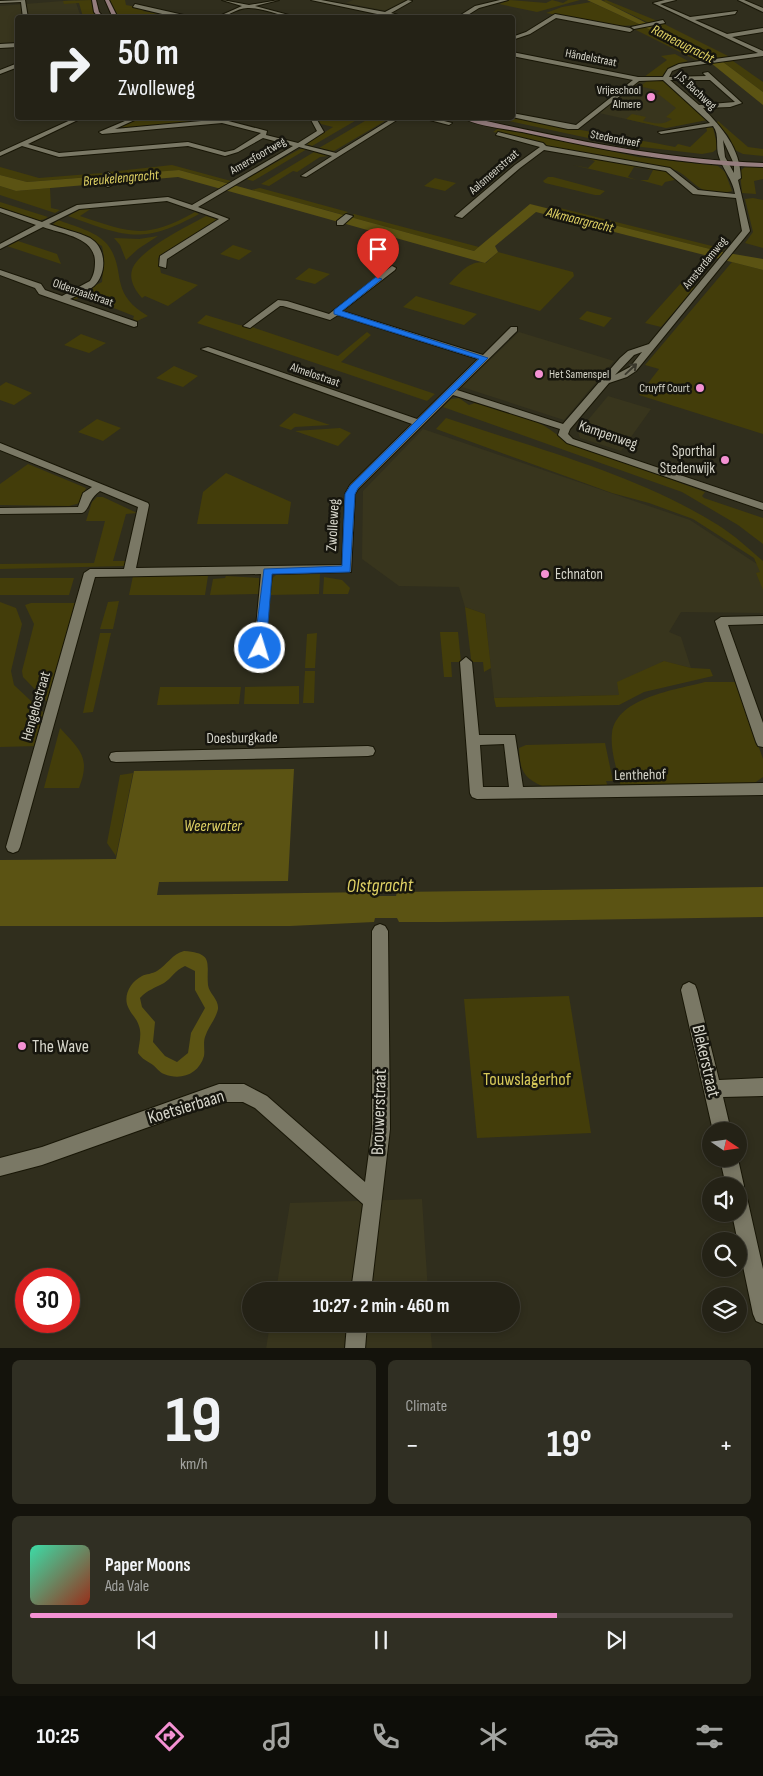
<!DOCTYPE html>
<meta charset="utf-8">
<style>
body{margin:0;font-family:"Sofia Sans Condensed",sans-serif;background:#302f23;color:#f1f3f6;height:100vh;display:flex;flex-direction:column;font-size:19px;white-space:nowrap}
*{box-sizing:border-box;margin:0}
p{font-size:16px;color:#a3a4a1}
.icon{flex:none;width:28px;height:28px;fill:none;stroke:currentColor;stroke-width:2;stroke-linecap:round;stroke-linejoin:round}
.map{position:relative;height:1348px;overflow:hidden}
.sheet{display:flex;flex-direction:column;gap:12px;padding:12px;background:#14130c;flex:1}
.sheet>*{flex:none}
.hud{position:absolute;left:15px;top:15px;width:500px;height:105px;border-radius:5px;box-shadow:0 2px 8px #0003,0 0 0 1px #413f35;background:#242216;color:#f1f3f6;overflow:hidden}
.needle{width:32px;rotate:103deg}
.tools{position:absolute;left:702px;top:1122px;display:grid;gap:10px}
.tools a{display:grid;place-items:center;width:45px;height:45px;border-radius:50%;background:#242216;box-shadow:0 2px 8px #0003,0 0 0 1px #413f35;font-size:25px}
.speed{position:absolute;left:15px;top:1268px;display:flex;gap:10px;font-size:25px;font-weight:700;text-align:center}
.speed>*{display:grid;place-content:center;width:65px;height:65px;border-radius:50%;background:#242216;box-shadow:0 2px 8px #0003,0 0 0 1px #413f35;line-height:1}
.speed .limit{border:8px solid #d22;background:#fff;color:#111}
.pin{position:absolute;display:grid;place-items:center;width:42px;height:42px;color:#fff;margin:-51px -21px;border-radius:50% 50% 50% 0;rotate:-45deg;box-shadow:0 0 5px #0007}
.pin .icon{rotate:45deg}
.me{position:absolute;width:55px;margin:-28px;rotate:5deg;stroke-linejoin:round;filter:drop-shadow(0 0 4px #0008)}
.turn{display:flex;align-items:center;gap:18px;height:105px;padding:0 20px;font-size:22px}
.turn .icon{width:65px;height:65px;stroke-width:2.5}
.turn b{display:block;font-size:35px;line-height:42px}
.big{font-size:38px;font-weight:700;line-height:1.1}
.sheet .widget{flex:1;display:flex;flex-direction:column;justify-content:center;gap:8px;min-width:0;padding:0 18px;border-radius:8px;background:#302f23}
.sheet .dial{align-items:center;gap:0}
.dial b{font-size:65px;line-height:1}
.song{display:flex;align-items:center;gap:15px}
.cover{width:60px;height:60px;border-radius:8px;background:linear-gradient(135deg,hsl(160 70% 55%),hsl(10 70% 35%))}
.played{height:5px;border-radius:2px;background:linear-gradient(90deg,#f491d3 75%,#413f35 75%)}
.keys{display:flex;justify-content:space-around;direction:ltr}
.heat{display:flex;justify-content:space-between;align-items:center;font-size:28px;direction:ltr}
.sheet .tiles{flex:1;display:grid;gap:12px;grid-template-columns:1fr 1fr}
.widget:last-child{grid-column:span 2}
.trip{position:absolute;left:242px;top:1282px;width:278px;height:50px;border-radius:25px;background:#242216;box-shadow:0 2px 8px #0003,0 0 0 1px #413f35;font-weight:700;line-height:50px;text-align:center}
.tabs{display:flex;height:80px;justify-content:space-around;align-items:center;background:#0e0e09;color:#a3a4a1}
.tabs .icon{width:35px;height:35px}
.tabs .on{color:#f491d3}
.tabs b{font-size:22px;color:#f1f3f6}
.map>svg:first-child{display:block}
.built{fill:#38351d}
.green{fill:#433d0a}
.water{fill:#5b5313;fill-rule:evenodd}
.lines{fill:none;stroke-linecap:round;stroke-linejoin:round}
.street-casing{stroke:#181606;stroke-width:2}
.secondary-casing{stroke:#181606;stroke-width:2}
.street{fill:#7a7865;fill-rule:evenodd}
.secondary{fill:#957d7e;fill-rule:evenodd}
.oneway{stroke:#3a382c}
.route{fill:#1a73e8;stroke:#114b97}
.poi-dot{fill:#f491d3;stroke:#17160e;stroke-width:2}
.labels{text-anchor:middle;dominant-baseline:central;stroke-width:5;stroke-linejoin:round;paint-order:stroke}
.far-street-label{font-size:12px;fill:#d6d5ca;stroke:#17160e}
.far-poi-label{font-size:12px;fill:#d6d5ca;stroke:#17160e;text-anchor:end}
.far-water-label{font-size:14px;font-style:italic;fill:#e1d365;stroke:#17160e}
.street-label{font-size:15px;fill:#d6d5ca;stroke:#17160e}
.poi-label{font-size:15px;fill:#d6d5ca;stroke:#17160e;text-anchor:end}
.water-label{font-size:16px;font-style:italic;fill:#e1d365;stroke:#17160e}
.near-poi-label{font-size:18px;fill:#d6d5ca;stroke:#17160e;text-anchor:start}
.near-street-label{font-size:18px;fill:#d6d5ca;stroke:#17160e}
.near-park-label{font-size:18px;fill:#d6c859;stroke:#17160e}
.near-water-label{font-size:19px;font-style:italic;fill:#e1d365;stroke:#17160e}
</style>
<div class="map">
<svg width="763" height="1349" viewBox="0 0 763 1349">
<rect width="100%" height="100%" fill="#302e1d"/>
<path class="built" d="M75 0 81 17 18 18 17 44H0V6Z
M353 0H408L387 11 346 3Z
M664 79 707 120 666 128 599 113 641 80Z
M519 332 614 361 564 420 462 387Z
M608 396 651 409 621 451 580 438 578 432Z
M423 429 690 520 763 568V613L681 612 669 632 681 637 691 668 663 661 619 695 494 698 485 614 465 607 459 587 399 586 362 559 363 491Z
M422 1199 428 1291H276L290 1203Z
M270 1324H430L432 1348 266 1349Z"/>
<path class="green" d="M91 0 99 17H83L79 3 64 4 63 1Z
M109 0H125L126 5 146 9 143 11 175 17H119Z
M510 0 546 3 552 0 563 3 568 0H580L537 12 499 4Z
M606 0 660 22 649 23 603 1Z
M591 2 641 25 618 26 546 13 562 7Z
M664 24 730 57 716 58 654 25Z
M645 27 706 59 696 60 634 29Z
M675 54 688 61C677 64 667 66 662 77H644L667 60 661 56Z
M733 61 763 82V92L723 62Z
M664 79 707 120 666 128 626 119 632 114 646 117 643 121C653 123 663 126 672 119L666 117 676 108 657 93 660 91 643 87 637 92H634L648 80Z
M139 118H201L208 119 206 121 116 128Z
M317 118H360L312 146 306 144 333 127 321 124Z
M370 118H390L334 151 319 148Z
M515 118C569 129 621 136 675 147L678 144 690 147 707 131 706 126 713 128 718 148 713 152 702 154 616 144 509 121Z
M718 121 748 147 763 149V156L743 154 733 149 728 135 716 123Z
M500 127 638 157 718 166 725 172 732 191C696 200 695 176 670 168L546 146 545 143 493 132Z
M300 149H307L253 181 246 179Z
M314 152 328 156 320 157 297 172 293 171 269 186 261 184Z
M590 158 643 166 642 168 634 167 628 177 637 180 573 165 588 168 595 161 589 159Z
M172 165 231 181 227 183 179 170 110 176 109 172Z
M763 166V179L754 181 756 194 742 193 740 171 746 166Z
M0 167 39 178 102 173V176L27 182 0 175Z
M648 167 664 169 679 179 665 182 662 186 640 180H648L653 170 647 169Z
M548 177H553L605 191 600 195H595L545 183 543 181Z
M435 178 456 183 445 191 424 186Z
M0 186 16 191 50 188 51 208 60 210 55 213 0 195Z
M260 188 348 212 344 215 251 190Z
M753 198 763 200V248L745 243 753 232 745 199Z
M0 202 48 217C36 226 13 213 0 208Z
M92 208 80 216C131 233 145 240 195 212L199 214C142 245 126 237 68 216L79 210Z
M560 208 724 249 722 252 557 211Z
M354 214 479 247 474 251 350 217Z
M206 216 219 220 158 258 161 273 198 285 168 306 145 296 142 298C135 290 129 280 132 270 138 250 188 226 206 216Z
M58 220C73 226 96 231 107 244 128 271 107 292 148 316L137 321 133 319 134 316 83 296 74 300 73 297 102 282 104 257 102 246 83 236 82 233 51 226Z
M158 236 138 249 126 260 120 245 114 238 139 239Z
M18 241 57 254 61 264 7 246Z
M233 245 252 251 239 260 220 254Z
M498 252 573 272 574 276 540 311 449 284C459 274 470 259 486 263Z
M732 262 763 270V434L639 395 659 369 645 365Z
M309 268 330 274 315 284 295 279Z
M681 283 696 287 661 327 645 323Z
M416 296 477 314 464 325 403 307Z
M587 311 612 318 604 327 579 319Z
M206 315 239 325 252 327 338 356 367 332 371 335 341 362 435 394 427 401 197 323Z
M81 334 106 343 89 353 64 345Z
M174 366 198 376 183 387 156 378Z
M6 382 32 393 14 405 0 400V386Z
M459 398 469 405 475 403C505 412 540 417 563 440L705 492 702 496 704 498 763 518V544L738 525 682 492 443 407 451 399Z
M294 413 330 425 295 427 291 430 279 426Z
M446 418C537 449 636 474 718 525 734 535 749 549 763 561V590L756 573 760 572 754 558 693 519 649 503 612 493 436 429Z
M97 419 121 428 103 441 78 432Z
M340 428 351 433 338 446 295 431Z
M28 464 86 488 80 503 69 506 0 505V484Z
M226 473 291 502 288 524H197L203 492Z
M97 497H103L137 513 126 514 113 561H126L124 566 0 569V564L94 563 105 521H86L92 502Z
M320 574 319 594 269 595 270 580 276 575Z
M133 576H208L205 595H129Z
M226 576 259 578V594L210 595 213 579 225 578Z
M324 577 342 580 350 588 348 594H323Z
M0 578H74L69 595H0Z
M119 601 113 629H100L108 602Z
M0 602 16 608 22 624 11 671 14 685 46 715 38 746 0 747Z
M31 603H78L50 705 23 677 22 671 34 624 25 605Z
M465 607 485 614 491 668 484 672 483 662H473L471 659Z
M440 632H458L461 662H451L452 677H444Z
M100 633H111L93 712 83 713Z
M317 633 315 668H305L307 634Z
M664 661 691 668 710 669 713 676 644 692 619 705 496 707 494 698 619 695 617 682Z
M305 671H315L314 703H303Z
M705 682H736L763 759V777L753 784 621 787C617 770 610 750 612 733 617 697 676 690 705 682Z
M299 686V704H244L245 687Z
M160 687H241L239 704 157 705Z
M60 728C80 750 91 757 79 788H44Z
M605 743 613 781H606L608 787 542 786C522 777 520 769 519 748L526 745Z
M133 773 116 856 107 843 120 775Z
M569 996 591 1133 477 1138 464 999Z"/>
<path class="water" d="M587 0H601L723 62 763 92V105L706 59 641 25Z
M179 170 474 251 530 204 722 252 763 259V270L536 212 495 246 498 252 485 263 178 177 16 191 0 186V175L27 182Z
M294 769 288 881 159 882 157 895 374 892 375 896H396L397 892 763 887V917L442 922H399L397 918H375L374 922 290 926H0V860L116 859 134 771Z
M184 951C215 953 206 964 208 985 209 994 219 999 218 1009 216 1019 208 1027 205 1037 203 1043 205 1050 204 1056 199 1074 181 1081 164 1074 159 1072 157 1068 153 1065 147 1061 142 1059 138 1053 139 1044 142 1034 139 1026 137 1019 132 1015 129 1009 122 997 130 982 142 976 146 974 152 974 157 971 167 965 172 954 184 951ZM185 966 195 971V990L205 1008 191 1033 188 1053 177 1062 165 1056 153 1042 155 1022 142 1007 140 998C147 990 155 988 164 983 172 978 174 971 185 966Z"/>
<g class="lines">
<g class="street-casing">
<path id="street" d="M25 0 28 18H23L21 2 0 3V1Z
M222 0 249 5 279 0 255 6 300 18C283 18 266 8 249 8 237 7 227 18 215 18L242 6Z
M311 0H321L385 12 408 0 412 1 391 13 409 18H396Z
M500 0H508L479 8 463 18H456L475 6Z
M665 0H676L660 4 690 17 737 11 735 14 695 20 727 34 763 28V32L732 37 763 51V56L682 67 672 71 669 77 706 76 703 73 708 72 742 103 730 107 703 108C723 129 740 148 741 178L738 180 750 231 636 371 627 377 609 383 570 429 568 434 573 439 763 503V510L567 443 558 435 560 429 453 395 358 489 355 494 351 572 272 574 264 651H256L254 648 261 574 95 577 20 847 18 851 13 853 8 851 6 847 84 573 90 569H124L138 507 100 491C88 499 90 510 82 513L0 514V508L78 507 83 493 92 487 0 450V443L148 503 149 505 136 568 342 565 345 494 350 485 412 424 201 349 208 347 417 419 478 359 338 315 330 320 283 306H280L250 328 243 326 278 300 287 301 329 314 392 266 396 268 395 270 342 311 483 355 511 327H517V331L457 390 563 424 620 358 628 351 649 344 742 231 736 198 693 194 666 171 544 150 520 168 462 218 455 216 515 165 540 147 496 135 498 132 543 143 546 146 670 168 698 190 735 194C733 180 723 170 719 157 715 147 720 135 713 126L661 134 658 132 710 123 663 80 639 81 578 129H568L512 117V113L576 125 633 80 512 56V52L638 77H663L668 69 679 64 758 53 653 3ZM670 80H710L735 102 699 105ZM723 140 734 164V173L725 157ZM642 352 630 367 615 375 634 355Z
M738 0H744L763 8V12Z
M135 4 188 16 190 18H179L133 7Z
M555 14 630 28 633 30 630 32 556 18 530 34 512 40V37L526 32Z
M663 20 665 23 634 29 631 27Z
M18 43V47L0 48V44Z
M18 63V67L0 74V70Z
M75 118H82L28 144 59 153 188 142 225 152 234 150 261 133 222 123 102 134 99 132 132 118H139L115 129 212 120 213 118H217L267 131 266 135 298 143 317 131 310 118H316L324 132 304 145 336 153 393 118H400L306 177 301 176 332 156 299 147 198 207 229 219 167 259 166 268 159 266 160 256 219 219 167 201 79 209 49 224C62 229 78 232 90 238 107 248 107 274 94 286 87 292 78 295 70 299L137 322V326L134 327 39 294 35 288 0 275V270L41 284 45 290 62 296 90 281C94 275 95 269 95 262 95 237 62 234 43 227L0 249V244L36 225 0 212V208L42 222 77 205 168 197 192 205 293 146 263 138 238 152 225 156 188 146 59 157 22 146 0 156V152Z
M422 118H432L452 123 449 125Z
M108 172 111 174 112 185 108 187 104 185 105 174Z
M346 214 353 216 343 225H337V221Z
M763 616V624L728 625 763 723V747L758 746 756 742 715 621 721 617Z
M466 657 472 662 479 735H515L523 787 763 783V795L477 799 472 797 470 793 460 662ZM504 744 509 787H483L480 745Z
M368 746 373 747 375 751 373 755 368 756 116 762 111 761 109 757 111 753 116 752Z
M380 924 385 926 388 931 390 1129 371 1291H351L363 1204 255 1108 243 1102H219L42 1165 0 1176V1158L42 1147 219 1084H244L267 1096 365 1182 372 1129V931L375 926Z
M689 982 695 985 697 990 719 1080 763 1078V1096L723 1097 731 1131H713L681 990 683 985Z
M720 1159H738L744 1186 740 1193 746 1195 748 1202 763 1269V1324L756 1321 753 1314 732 1214H739V1186H726Z
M347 1324H367L365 1349H345Z"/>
</g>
<g class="secondary-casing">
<path id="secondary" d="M92 0H96L99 12 104 18H99L94 12Z
M105 0H109L118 18H113Z
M463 118H472C569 139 664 160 763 163V167C681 165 602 150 522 132 506 129 476 126 463 118Z"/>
</g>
<use href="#street" class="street"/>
<use href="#secondary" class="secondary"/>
</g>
<defs><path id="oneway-shaft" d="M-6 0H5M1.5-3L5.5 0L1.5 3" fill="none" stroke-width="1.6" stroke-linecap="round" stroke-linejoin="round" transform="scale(1.25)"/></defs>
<use class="oneway" href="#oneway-shaft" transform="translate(631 369) rotate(-43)"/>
<path class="route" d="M376 277 382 279 342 311 488 358 358 488 355 494 350 572 272 574 266 648 264 651H256L254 648 264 569 342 566 345 494 350 486 479 359 334 314V310Z"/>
<g class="poi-dot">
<circle cx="651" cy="97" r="5"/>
<circle cx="539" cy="374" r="5"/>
<circle cx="700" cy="388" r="5"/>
<circle cx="725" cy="460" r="5"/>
<circle cx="545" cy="574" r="5"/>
<circle cx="22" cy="1046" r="5"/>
</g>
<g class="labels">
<g class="far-street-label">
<text transform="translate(591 58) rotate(11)">Händelstraat</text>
<text transform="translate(696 91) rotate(43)">J.S. Bachweg</text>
<text transform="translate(615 139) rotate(11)">Stedendreef</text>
<text transform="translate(258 156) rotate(-30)">Amersfoortweg</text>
<text transform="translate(494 172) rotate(-41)">Aalsmeerstraat</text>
<text transform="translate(705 263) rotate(-51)">Amsterdamweg</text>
<text transform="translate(83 293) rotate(19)">Oldenzaalstraat</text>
<text transform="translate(315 375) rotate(19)">Almelostraat</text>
</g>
<g class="far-poi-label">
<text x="641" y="90">Vrijeschool<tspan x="641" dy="14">Almere</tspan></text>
<text x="549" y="374" text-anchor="start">Het Samenspel</text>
<text x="690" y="388">Cruyff Court</text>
</g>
<g class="far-water-label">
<text transform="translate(683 44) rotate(27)">Rameaugracht</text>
<text transform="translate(121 178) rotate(-5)">Breukelengracht</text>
<text transform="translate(580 220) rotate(14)">Alkmaargracht</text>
</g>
<g class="street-label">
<text transform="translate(608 435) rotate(19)">Kampenweg</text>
<text transform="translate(333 525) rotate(-87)">Zwolleweg</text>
<text transform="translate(36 706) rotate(-74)">Hengelostraat</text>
<text transform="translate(242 738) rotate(-1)">Doesburgkade</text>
<text transform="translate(640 775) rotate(-1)">Lenthehof</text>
</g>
<g class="poi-label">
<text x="715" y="451">Sporthal<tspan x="715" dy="17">Stedenwijk</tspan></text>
<text x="555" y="574" text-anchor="start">Echnaton</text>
</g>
<g class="water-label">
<text x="213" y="826">Weerwater</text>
</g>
<g class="near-poi-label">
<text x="32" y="1046">The Wave</text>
</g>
<g class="near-street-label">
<text transform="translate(706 1061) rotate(77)">Blekerstraat</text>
<text transform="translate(186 1107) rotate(-17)">Koetsierbaan</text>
<text transform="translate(379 1112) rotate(-88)">Brouwerstraat</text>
</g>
<g class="near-park-label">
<text x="527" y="1079">Touwslagerhof</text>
</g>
<g class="near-water-label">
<text transform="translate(380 886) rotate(-1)">Olstgracht</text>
</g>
</g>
</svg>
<div class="tools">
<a><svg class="needle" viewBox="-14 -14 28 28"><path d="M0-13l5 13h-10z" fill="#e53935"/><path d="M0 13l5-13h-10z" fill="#a3a4a1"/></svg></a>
<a><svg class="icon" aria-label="sound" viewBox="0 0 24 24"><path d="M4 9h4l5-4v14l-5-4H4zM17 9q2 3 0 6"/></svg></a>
<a><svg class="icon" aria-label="search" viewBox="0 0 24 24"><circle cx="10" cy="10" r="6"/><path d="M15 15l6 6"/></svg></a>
<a><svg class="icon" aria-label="layers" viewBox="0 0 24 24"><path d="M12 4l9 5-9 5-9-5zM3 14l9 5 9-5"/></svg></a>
</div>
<div class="speed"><div class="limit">30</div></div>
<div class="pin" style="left:378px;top:279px;background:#d93025"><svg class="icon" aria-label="arrive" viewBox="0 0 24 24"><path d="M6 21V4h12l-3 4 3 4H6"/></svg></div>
<svg class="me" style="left:260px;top:648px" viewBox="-20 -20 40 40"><circle r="17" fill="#1a73e8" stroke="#fff" stroke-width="3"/><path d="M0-11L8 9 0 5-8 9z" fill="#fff"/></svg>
<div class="trip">10:27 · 2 min · 460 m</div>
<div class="hud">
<div class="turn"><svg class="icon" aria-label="right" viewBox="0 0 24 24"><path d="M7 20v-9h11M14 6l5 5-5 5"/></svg><div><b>50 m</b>Zwolleweg</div></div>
</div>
</div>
<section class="sheet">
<div class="tiles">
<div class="widget dial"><b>19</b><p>km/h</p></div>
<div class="widget"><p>Climate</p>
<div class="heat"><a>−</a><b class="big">19°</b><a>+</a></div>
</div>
<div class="widget">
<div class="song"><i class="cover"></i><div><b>Paper Moons</b><p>Ada Vale</p></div></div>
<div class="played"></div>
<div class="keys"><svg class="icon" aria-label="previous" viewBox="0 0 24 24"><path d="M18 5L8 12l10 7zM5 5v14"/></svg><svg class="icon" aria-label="pause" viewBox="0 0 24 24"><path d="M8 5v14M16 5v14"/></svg><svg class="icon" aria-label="next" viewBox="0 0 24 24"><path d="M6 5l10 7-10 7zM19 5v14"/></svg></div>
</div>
</div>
</section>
<nav class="tabs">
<b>10:25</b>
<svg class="icon on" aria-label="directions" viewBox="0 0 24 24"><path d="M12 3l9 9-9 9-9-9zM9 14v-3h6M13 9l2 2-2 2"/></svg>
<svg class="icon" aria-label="music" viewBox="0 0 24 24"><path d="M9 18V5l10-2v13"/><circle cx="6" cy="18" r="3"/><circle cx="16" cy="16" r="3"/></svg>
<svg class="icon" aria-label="phone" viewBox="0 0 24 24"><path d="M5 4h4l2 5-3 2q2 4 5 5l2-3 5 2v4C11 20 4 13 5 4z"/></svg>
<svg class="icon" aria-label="climate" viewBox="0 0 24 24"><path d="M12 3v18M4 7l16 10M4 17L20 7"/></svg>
<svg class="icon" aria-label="car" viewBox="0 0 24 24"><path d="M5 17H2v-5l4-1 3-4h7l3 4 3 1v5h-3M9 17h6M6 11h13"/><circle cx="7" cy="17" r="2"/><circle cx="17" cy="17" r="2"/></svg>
<svg class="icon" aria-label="filters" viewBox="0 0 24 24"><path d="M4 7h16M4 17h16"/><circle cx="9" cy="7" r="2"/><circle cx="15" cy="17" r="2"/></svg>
</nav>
